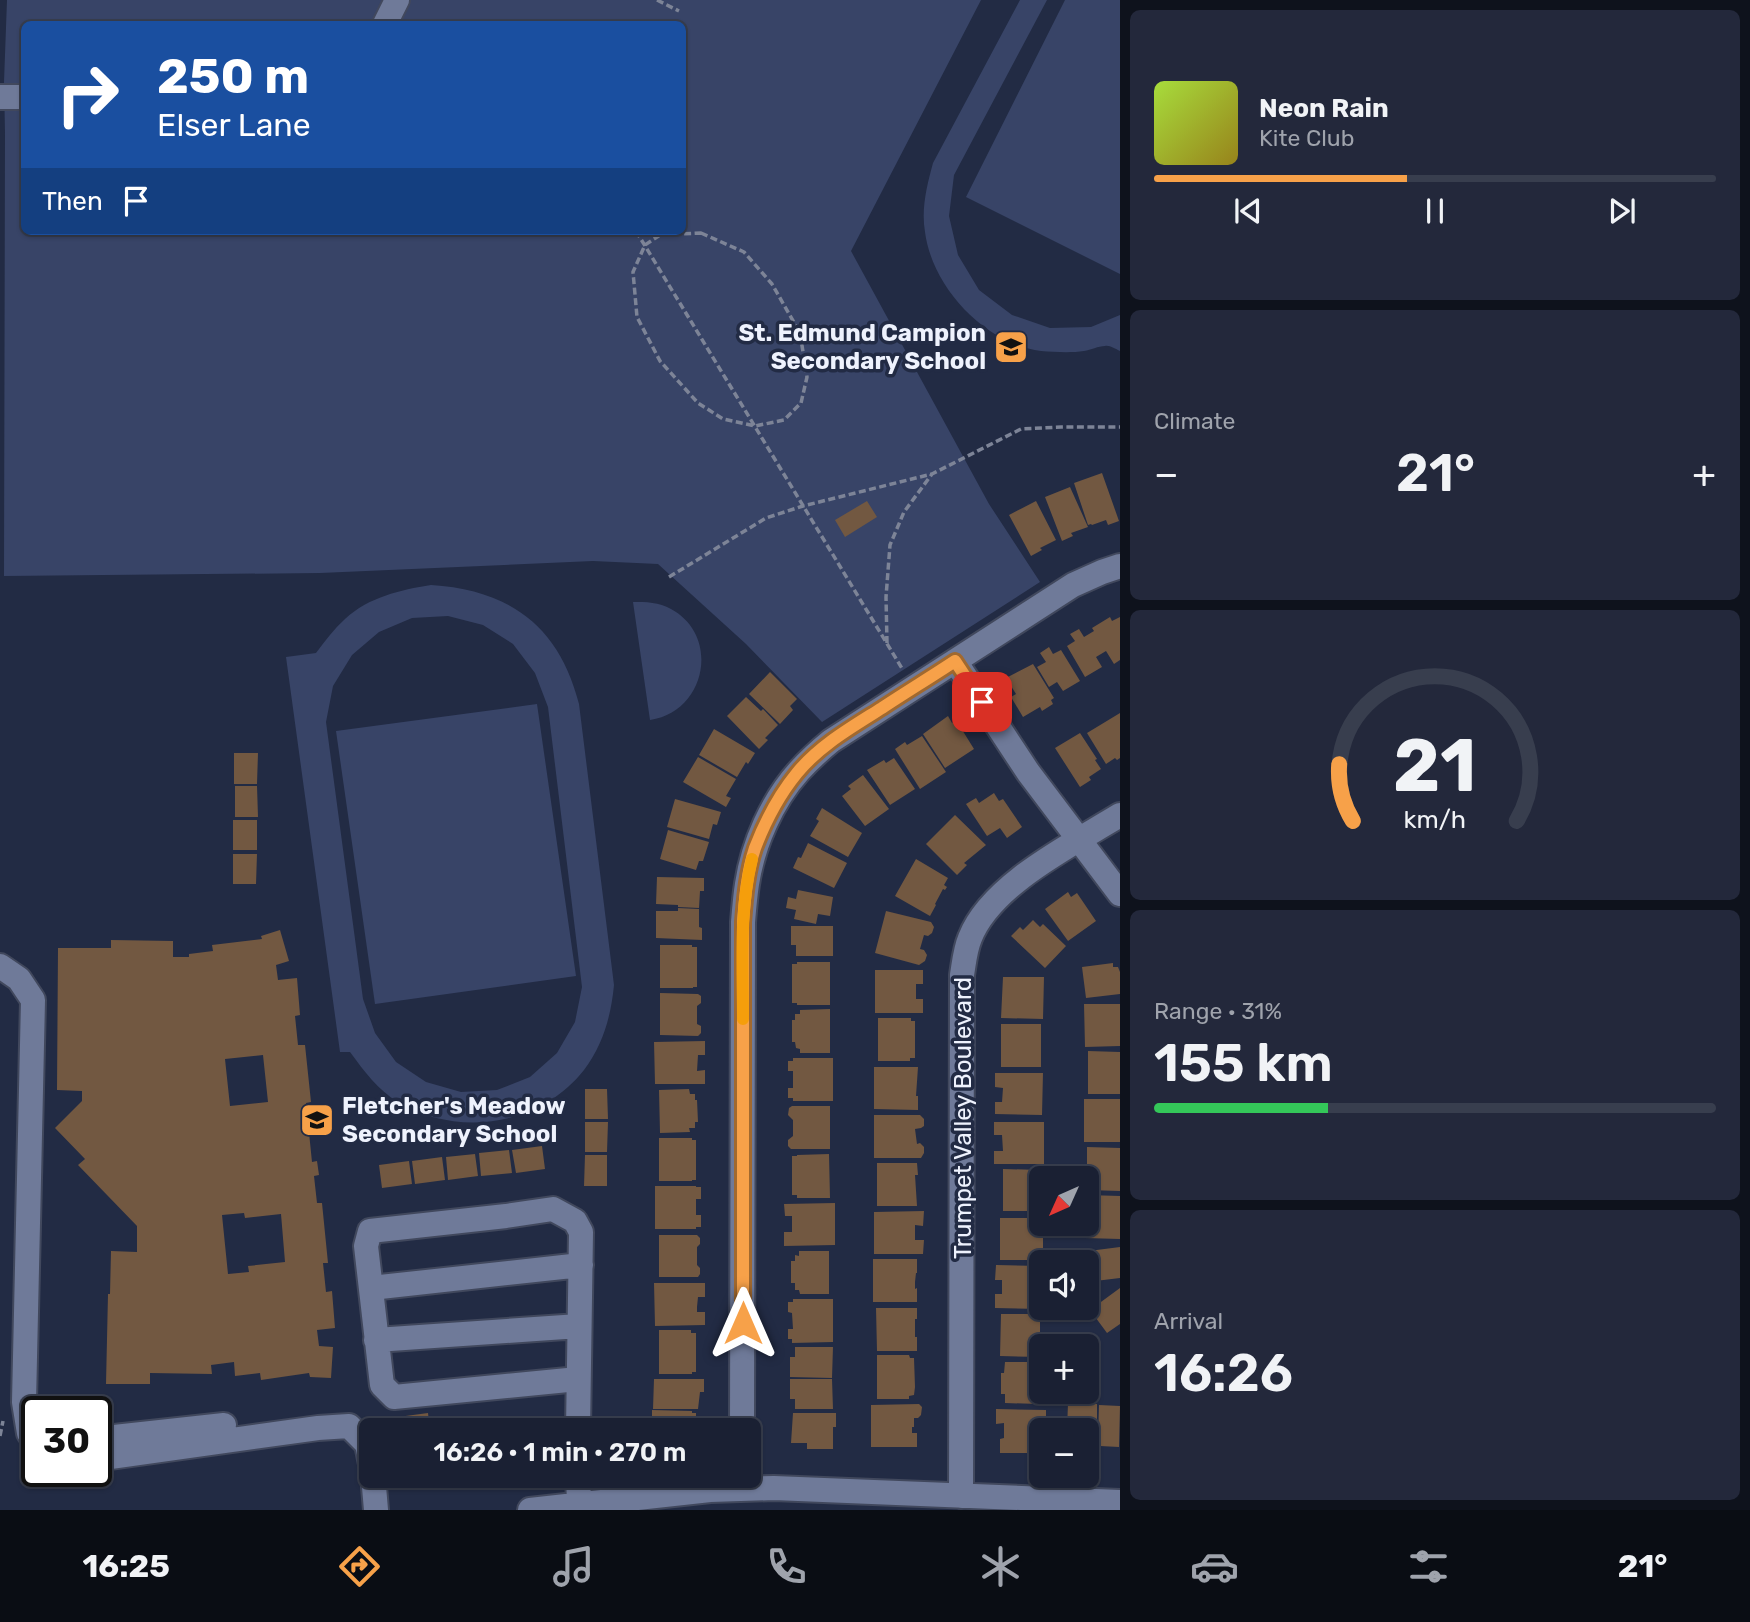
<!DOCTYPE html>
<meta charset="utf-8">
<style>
body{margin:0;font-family:Rubik,sans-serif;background:#23283b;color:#f1f3f6;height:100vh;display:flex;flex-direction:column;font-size:26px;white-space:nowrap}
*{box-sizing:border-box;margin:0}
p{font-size:23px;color:#9fa3ac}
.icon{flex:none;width:38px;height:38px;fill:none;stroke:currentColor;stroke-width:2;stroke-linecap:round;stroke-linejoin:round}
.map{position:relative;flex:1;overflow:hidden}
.panel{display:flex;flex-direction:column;gap:10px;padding:10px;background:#0e121c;width:630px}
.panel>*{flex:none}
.top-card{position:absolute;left:21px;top:21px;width:665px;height:214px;border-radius:10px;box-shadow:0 2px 5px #0004,0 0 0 2px #383e4e;background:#1a4fa0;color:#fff;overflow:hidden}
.needle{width:46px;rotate:225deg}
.tools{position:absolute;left:1029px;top:1166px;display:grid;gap:14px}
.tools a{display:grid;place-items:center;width:70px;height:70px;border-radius:10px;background:#1a2033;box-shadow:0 2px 5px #0004,0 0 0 2px #383e4e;font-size:35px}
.speed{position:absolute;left:21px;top:1396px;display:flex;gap:14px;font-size:35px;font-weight:700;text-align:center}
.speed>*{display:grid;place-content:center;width:91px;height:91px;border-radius:50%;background:#1a2033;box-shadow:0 2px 5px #0004,0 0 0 2px #383e4e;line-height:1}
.speed .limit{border:4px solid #111;border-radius:10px;background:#fff;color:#111}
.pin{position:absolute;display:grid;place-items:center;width:60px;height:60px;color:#fff;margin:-30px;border-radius:14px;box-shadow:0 4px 10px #0006}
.me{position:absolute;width:77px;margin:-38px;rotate:0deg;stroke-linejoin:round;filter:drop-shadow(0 0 5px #0008)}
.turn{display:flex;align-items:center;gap:24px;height:147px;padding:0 21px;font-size:32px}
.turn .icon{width:91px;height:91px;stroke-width:2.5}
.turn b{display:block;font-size:49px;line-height:60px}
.then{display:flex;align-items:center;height:66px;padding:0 21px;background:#0003;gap:14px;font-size:26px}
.big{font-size:52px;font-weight:600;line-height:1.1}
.panel .widget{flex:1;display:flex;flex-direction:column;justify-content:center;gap:10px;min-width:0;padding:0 24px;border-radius:10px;background:#23283b}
.panel .dial{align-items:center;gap:0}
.dial svg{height:182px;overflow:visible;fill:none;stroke:#383e4e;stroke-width:7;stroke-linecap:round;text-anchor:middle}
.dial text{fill:#f1f3f6;stroke:none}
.song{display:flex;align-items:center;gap:21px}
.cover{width:84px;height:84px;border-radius:10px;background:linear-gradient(135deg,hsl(80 70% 55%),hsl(50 70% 35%))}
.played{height:7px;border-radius:4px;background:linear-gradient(90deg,#f7a149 45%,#383e4e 45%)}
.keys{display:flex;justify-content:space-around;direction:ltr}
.heat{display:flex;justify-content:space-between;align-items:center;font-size:38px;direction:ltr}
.charge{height:10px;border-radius:5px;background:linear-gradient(90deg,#34c759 31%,#383e4e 0)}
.trip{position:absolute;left:359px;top:1418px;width:402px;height:70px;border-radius:10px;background:#1a2033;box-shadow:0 2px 5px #0004,0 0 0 2px #383e4e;font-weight:600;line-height:70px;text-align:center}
.tab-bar{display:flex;height:112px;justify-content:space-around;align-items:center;background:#0a0d14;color:#9fa3ac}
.tab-bar .icon{width:49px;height:49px}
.tab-bar .active{color:#f7a149}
.tab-bar b{font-size:32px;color:#f1f3f6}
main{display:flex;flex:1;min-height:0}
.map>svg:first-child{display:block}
.green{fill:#384467;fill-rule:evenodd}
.building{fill:#725841;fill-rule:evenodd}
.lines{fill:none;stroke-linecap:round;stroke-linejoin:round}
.minor-casing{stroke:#41485d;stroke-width:28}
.path{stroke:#7d8497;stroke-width:3.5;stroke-dasharray:7 3.5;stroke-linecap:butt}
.minor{stroke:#6f7a99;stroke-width:24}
.route-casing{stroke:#a1692f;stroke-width:18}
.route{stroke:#f7a149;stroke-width:12}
.slow{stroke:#f59e0b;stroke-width:12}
.labels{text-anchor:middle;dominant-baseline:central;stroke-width:7;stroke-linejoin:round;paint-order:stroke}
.poi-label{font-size:24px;font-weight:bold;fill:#eef2fd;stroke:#222b44;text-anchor:end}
.street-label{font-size:24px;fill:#eef2fd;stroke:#222b44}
</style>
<main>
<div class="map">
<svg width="1120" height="1510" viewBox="0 0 1120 1510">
<rect width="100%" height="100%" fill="#222b44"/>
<path class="green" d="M7 0H981L851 251 989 504 1040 582 822 722 746 644 658 564 593 561 320 573 4 576 5 133 4 82ZM24 24H682V231H24Z
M1020 0H1047L954 175 949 216 958 255 979 290 1012 315 1050 328 1091 327 1120 315V351C1115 349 1110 345 1105 346 1098 346 1091 350 1084 351 1071 353 1055 352 1041 351 985 344 932 287 925 232 921 209 927 185 933 163Z
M1065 0H1120V274L966 197Z
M431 585C510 590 559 626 579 704L614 985C611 1016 603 1045 584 1070 540 1126 458 1138 398 1102 378 1090 364 1071 350 1052H340L286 657 316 653C325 641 334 629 345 619 369 597 400 590 431 585ZM448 616 483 625 513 644 535 673 548 707 582 987 575 1022 557 1053 530 1077 497 1090 461 1092 426 1082 396 1062 375 1033 363 999 326 722 333 686 352 655 379 632 412 618Z
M633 602C646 602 659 602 671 609 721 636 706 712 650 720Z
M537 704 576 976 375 1004 336 731Z"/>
<path class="building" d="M1102 473 1119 521 1108 525 1106 520 1092 525 1091 524 1088 525 1074 483Z
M1070 487 1088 527 1071 533 1073 536 1062 541 1045 497Z
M867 501 877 517 845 537 835 520Z
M1036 501 1056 540 1040 548 1042 550 1031 556 1009 515Z
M1110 617 1112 621 1120 617V660L1114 664 1106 651 1096 657 1102 667 1085 677 1067 646 1075 641 1070 634 1079 629 1084 637 1094 631 1092 628Z
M1049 647 1053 654 1061 650 1080 681 1063 691 1057 682 1049 687 1037 667 1046 662 1040 653Z
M1033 664 1054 698 1051 700 1053 704 1042 711 1040 707 1023 717 1011 697 1016 694 1006 678Z
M770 672 797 699 790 706 793 710 780 724 749 694Z
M746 697 761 711 763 709 778 725 765 738 768 740 759 749 727 716Z
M1120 713V758L1117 760 1115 758 1106 764 1087 733Z
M948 716 952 723 956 720 974 749 945 768 923 734Z
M714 729 755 753 748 764 746 762 737 777 699 755Z
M1080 733 1097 759 1095 760 1101 769 1089 777 1091 780 1080 787 1055 748Z
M922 736 946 772 920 789 895 749 905 742 907 745Z
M234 753H258L257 784H234Z
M698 757 736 779 726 796 731 798 726 807 683 782Z
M894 758 915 789 890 805 867 770 884 760 886 763Z
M863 775 889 809 865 826 842 796 851 789 848 786Z
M235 786H257L258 817H235Z
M994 793 999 801 1003 799 1022 827 1007 838 1000 828 987 836 966 804 976 798 979 803Z
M675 799 721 812 717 825 713 824 709 839 667 827Z
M822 808 862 833 848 857 810 836 819 821 816 819Z
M955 815 986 845 964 863 967 865 957 875 926 844Z
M233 820H257V850H233Z
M668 830 709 842 703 861H699L696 870 660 859Z
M808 843 847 863 834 888 793 868 798 857 801 858Z
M233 854H257L256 884H233Z
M916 859 948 878 944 885 947 887 945 890 943 889 935 904 936 905 930 916 895 896Z
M657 877 704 878V891H700L699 908 678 907V905L656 904Z
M798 890 833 897 830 916 818 914 816 924 794 919 796 910 786 908 788 897 796 899Z
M1068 892 1071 897 1077 893 1096 921 1068 941 1045 909Z
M678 908 699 909V927L702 928V940L656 938V911H678Z
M886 911 931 922 934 927 932 933 928 936 924 935 920 949 924 950 927 955 925 961 919 965 875 953Z
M1033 920 1040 927 1043 924 1066 946 1045 968 1011 936 1020 927 1023 930Z
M791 926H833V956H796V945H791Z
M280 930 289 961 276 965 278 980 297 978 300 1015 295 1016 298 1045H305L311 1102 306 1103 312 1162 317 1161 319 1175 314 1176 317 1203H322L328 1263H323L326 1292 332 1291 335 1328 317 1330 319 1346 333 1347 331 1378 310 1377 309 1373 261 1380 260 1373 235 1376 234 1362 211 1365 212 1374 150 1373V1384H106L108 1294H110L111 1251 137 1252V1226L78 1165 85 1159 55 1128 82 1101V1091L57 1090 58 948H111V940L173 941V957H189V954L213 951 212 945 262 939 261 936ZM263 1055 268 1102 230 1106 225 1059ZM244 1213 245 1218 281 1214 285 1262 248 1266 249 1272 228 1274 222 1215Z
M660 945H692V947H697V987H693V988H660Z
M797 962H830V1005H797V1003H792V964H797Z
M1113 963V967H1118L1120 972V994L1086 998 1082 967Z
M875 970H923V984H916V999H923V1013H875Z
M1003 977H1044L1043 1019 1001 1018Z
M660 993 698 994 701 996V1003L697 1006V1024L701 1026V1033L698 1036 660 1035Z
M1084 1004H1120V1046L1085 1047Z
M830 1009V1053H800V1049L796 1048 795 1042H792V1020H795V1014H800V1010Z
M878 1018H911V1021H915V1058H910V1061H878Z
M1001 1024H1041V1067H1001Z
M705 1041V1055H698L697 1071 705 1070V1084H655L654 1042Z
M1088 1051 1120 1052V1094H1088Z
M793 1058H833V1101H793V1098H788V1088H793V1071H788V1061H793Z
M874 1067H918L916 1096H918V1110L874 1109Z
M995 1073H1043L1042 1115 995 1114V1102H1002L1003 1088 995 1087Z
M585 1089H607L608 1119H585Z
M689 1089 690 1094H695V1100H697L698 1122H695V1128H689L690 1132 660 1133 659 1090Z
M1084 1099H1120V1142H1084Z
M792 1106H830V1149H791L788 1146V1140L793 1136V1120L788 1115 789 1108Z
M874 1115H920L924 1119V1126L921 1128 915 1129 917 1144 920 1143 924 1147V1153L921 1158H874Z
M585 1122H608L607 1152H585Z
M994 1122H1044V1164H994V1151H1003L1002 1135H994Z
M659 1138H692V1140H696V1180H692V1181H659Z
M542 1146 545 1169 516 1173 512 1150Z
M1087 1147 1120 1148V1191L1087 1190Z
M509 1150 512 1173 481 1176 479 1153Z
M475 1154 478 1176 448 1180 446 1157Z
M829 1154 830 1198H797V1195H792V1156H797V1155Z
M585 1155H607V1186H584Z
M442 1157 445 1180 415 1184 412 1161Z
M409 1161 412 1184 382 1188 379 1165Z
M877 1163H917L918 1175H915L917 1206H877Z
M1003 1169 1040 1170V1211H1003Z
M655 1186H696V1187H701V1199H696V1215H701V1227H696V1229H655Z
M1087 1195 1120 1196V1239L1085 1238V1223H1087Z
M835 1203V1245L784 1246V1232H792V1216H785L784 1204Z
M924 1211 923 1226 915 1225V1240H924L923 1254H874V1212Z
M1000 1218H1041V1223H1043V1260H1000Z
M659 1235H697L700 1238V1244L697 1247V1265L700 1268V1274L698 1277H659Z
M1120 1247V1278L1087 1282V1262H1082L1081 1252Z
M799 1251H829V1294H800L799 1290H795V1283H791V1261H795V1255L799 1256Z
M873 1259H917V1273H916L915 1282V1289L917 1288V1302H873Z
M996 1265 1041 1266V1309L995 1308V1294H1002V1280H995Z
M654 1283H705V1297H698L697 1307V1312H705V1325L655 1326Z
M1120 1288V1324L1107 1333 1090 1310Z
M793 1299H833V1342L792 1343V1339H788V1329H793L792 1313 788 1312V1302H793Z
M876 1308H917V1319H915V1337H917V1351H877Z
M1001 1314H1040V1357L1000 1356Z
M659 1330H691V1333H696V1372H692V1374H659Z
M795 1347H833L832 1378 790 1377V1357H795Z
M877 1355H909L910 1358H914L915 1387 914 1395 909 1396V1399H877Z
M1005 1362H1039V1404L1005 1403V1394H1001V1373H1004Z
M654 1379H704V1392H700L698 1409H653Z
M790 1379H832L833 1409H795V1399H790Z
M1068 1403 1097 1404V1436H1094V1448H1087V1430H1067Z
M919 1404 922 1407 921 1415 918 1418H914V1427H912V1433H917V1447H871V1405Z
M1099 1405 1120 1406 1119 1447 1100 1446V1439H1098Z
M996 1409 1046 1410V1430H1041V1453H1000V1439L1004 1438V1423L996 1424Z
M652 1410 692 1411V1413H696V1430H656V1425H652Z
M428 1413 430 1430H400L398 1417Z
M793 1413H836V1427H833V1449H807V1443H791Z"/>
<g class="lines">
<g class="minor-casing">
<path id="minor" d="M385 24 397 0
M0 97H24
M955 661 1028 772 1120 894
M0 966 19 979 33 1000 24 1402 29 1433 37 1444
M371 1288 581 1265
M376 1340 579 1326
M578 1379 394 1397 382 1385 366 1246 370 1231 506 1216 553 1209 575 1221 581 1232 578 1430
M742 1430 743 922C744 910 745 897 747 884 753 844 772 801 799 771 809 760 820 750 831 741L1073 585 1102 572 1120 566
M96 1439 224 1425
M96 1459 318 1428 349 1426 367 1444 371 1464
M373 1475 376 1510
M578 1475 579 1504
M961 1496 962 975C964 963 965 950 970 938 991 884 1073 844 1120 815
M530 1510 710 1490 774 1488 1120 1502"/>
</g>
<path class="path" d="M657 0 679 11
M636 231 903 670
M701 233 744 252 772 284 800 333 807 377 801 403 784 420 755 426 723 419 698 403 660 361 637 317 633 272 645 245 660 235Z
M669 577 766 518 803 506 932 474 1021 429 1061 427H1120
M887 643 886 597 890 545 904 512 932 474
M0 1436 3 1421"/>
<use href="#minor" class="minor"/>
</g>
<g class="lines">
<g class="route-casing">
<path id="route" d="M743 1323V922C745 897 747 872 755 848 765 822 779 795 797 773 820 745 852 727 882 708 906 692 931 677 955 661L982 702"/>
</g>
<use href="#route" class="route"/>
<path class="slow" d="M743 1019C743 966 739 911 752 859"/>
</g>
<defs>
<g id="school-square" transform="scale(1.75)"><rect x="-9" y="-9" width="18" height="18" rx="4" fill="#f7a149" stroke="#222b44"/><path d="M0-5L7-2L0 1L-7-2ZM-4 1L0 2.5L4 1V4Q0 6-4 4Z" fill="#111"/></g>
</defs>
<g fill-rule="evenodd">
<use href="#school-square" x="1011" y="347"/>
<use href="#school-square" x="317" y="1120"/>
</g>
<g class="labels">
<g class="poi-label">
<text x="986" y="333">St. Edmund Campion<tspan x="986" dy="28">Secondary School</tspan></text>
<text x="342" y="1106" text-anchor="start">Fletcher's Meadow<tspan x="342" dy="28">Secondary School</tspan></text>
</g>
<g class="street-label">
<text transform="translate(963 1118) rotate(-90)">Trumpet Valley Boulevard</text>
</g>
</g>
</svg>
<div class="tools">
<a><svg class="needle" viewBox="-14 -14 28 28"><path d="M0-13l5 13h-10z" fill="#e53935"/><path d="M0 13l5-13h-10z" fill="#9fa3ac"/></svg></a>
<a><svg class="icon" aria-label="sound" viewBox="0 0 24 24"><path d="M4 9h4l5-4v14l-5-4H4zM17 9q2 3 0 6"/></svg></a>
<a>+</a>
<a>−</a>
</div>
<div class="speed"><div class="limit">30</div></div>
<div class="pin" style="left:982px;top:702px;background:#d93025"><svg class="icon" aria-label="arrive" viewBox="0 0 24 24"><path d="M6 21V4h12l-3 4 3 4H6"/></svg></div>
<svg class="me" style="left:743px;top:1323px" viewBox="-20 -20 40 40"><path d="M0-17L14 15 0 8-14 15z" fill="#f7a149" stroke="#fff" stroke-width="4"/></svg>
<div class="trip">16:26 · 1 min · 270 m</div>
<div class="top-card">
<div class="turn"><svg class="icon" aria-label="right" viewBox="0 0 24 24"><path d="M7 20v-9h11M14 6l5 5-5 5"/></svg><div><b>250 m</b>Elser Lane</div></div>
<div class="then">Then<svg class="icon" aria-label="arrive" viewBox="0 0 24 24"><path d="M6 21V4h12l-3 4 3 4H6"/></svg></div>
</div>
</div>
<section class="panel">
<div class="widget">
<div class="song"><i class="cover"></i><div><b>Neon Rain</b><p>Kite Club</p></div></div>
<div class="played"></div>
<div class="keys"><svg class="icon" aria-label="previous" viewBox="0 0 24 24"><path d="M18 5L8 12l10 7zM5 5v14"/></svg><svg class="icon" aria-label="pause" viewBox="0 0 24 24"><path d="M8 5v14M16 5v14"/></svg><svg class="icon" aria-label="next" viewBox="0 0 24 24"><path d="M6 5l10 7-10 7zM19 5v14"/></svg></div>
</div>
<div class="widget"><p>Climate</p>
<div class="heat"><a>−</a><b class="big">21°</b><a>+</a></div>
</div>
<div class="widget dial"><svg viewBox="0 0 100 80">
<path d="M14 69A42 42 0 1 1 86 69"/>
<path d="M14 69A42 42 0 0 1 8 44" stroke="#f7a149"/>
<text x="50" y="56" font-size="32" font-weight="700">21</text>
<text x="50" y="72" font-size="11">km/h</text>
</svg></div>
<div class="widget"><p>Range · 31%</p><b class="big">155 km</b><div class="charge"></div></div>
<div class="widget"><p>Arrival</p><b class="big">16:26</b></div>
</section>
</main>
<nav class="tab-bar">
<b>16:25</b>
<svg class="icon active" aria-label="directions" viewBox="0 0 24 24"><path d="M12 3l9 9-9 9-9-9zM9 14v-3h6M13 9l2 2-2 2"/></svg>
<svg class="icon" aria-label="music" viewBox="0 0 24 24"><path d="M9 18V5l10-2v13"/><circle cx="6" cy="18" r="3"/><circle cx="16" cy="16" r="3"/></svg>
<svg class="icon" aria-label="phone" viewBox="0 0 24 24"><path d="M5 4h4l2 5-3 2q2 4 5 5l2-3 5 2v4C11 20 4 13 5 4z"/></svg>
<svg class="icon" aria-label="climate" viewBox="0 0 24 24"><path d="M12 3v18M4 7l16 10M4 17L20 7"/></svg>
<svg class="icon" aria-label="car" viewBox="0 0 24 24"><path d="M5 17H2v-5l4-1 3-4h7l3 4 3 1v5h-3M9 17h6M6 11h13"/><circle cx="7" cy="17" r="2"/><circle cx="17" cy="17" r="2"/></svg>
<svg class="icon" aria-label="filters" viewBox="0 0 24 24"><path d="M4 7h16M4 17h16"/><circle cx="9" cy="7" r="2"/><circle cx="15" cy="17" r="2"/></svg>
<b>21°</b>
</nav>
